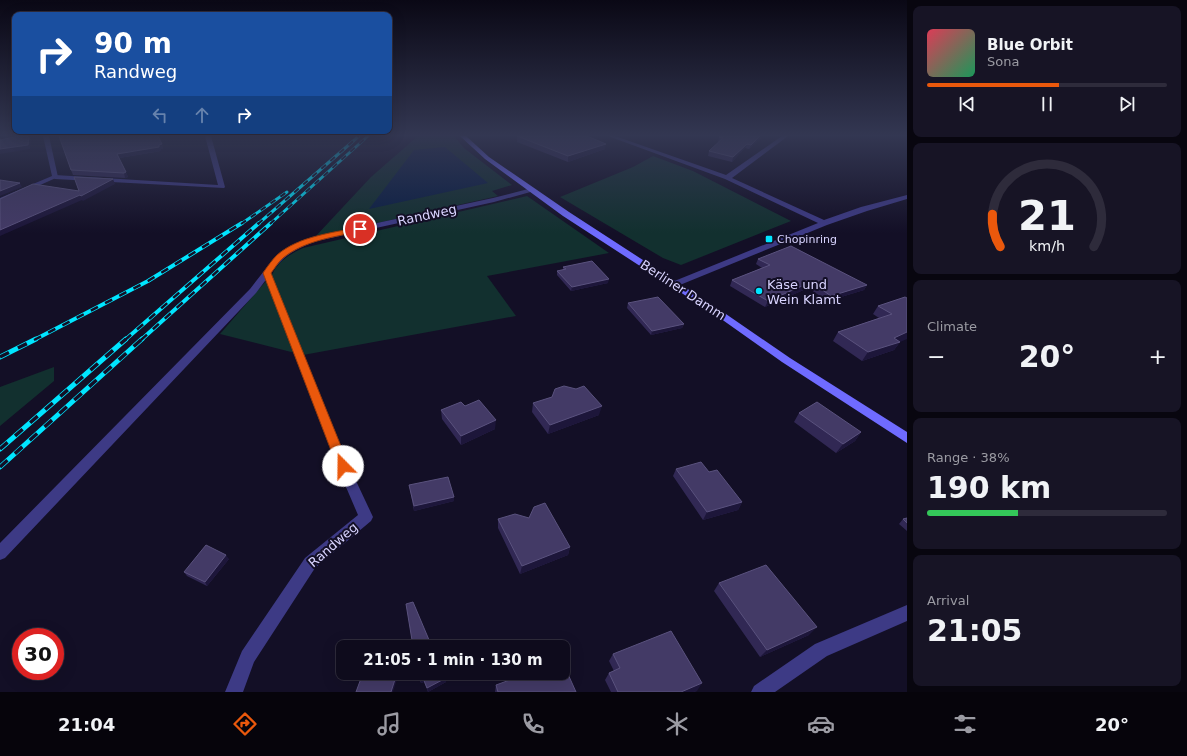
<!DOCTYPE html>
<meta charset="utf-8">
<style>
body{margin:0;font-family:"DejaVu Sans",sans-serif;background:#171425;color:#f1f3f6;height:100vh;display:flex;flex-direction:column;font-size:15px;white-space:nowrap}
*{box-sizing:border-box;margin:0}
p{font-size:13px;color:#9b9ba3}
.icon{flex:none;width:22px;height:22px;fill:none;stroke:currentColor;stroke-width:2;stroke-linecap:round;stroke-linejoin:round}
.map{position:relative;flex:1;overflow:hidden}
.side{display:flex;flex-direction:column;gap:6px;padding:6px;background:#08060f;width:280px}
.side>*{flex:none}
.top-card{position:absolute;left:12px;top:12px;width:380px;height:122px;border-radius:8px;box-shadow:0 4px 16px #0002,0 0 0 1px #2e2b3b;background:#1a4fa0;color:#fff;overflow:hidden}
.speed{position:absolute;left:12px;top:628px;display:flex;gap:8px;font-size:20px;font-weight:700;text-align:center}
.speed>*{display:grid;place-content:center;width:52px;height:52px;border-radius:50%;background:#0e0b1c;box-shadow:0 4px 16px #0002,0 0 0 1px #2e2b3b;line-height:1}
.speed .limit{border:6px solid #d22;background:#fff;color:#111}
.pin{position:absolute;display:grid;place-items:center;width:34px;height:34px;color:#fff;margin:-17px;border:2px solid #fff;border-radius:50%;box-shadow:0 1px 4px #0007}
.me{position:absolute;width:44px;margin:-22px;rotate:338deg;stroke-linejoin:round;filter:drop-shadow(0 0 3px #0008)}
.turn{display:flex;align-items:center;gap:14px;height:84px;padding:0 16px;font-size:18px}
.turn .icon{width:52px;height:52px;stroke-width:2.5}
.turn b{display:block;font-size:28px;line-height:34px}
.lanes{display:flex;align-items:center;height:38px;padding:0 16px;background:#0003;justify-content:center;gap:20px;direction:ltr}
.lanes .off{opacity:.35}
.big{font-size:30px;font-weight:800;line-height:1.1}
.side .widget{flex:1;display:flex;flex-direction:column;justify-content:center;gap:6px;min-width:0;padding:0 14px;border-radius:8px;background:#171425}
.side .dial{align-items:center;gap:0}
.dial svg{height:104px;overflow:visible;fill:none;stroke:#2e2b3b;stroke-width:7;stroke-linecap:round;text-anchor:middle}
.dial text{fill:#f1f3f6;stroke:none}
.song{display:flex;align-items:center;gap:12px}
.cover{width:48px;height:48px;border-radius:6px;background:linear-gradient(135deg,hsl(350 70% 55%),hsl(150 70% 35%))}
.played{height:4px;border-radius:2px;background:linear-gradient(90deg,#ea580c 55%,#2e2b3b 55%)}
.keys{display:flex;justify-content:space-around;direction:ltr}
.heat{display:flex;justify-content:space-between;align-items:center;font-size:22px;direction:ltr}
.charge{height:6px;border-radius:3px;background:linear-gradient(90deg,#34c759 38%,#2e2b3b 0)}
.trip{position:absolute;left:336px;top:640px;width:234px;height:40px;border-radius:8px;background:#0e0b1c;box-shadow:0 4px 16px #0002,0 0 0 1px #2e2b3b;font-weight:800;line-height:40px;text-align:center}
.tabs{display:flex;height:64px;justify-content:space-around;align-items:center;background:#06040b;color:#9b9ba3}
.tabs .icon{width:28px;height:28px}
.tabs .selected{color:#ea580c}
.tabs b{font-size:18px;color:#f1f3f6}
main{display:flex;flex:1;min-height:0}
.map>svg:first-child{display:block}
.green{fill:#12302f}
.water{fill:#0a1f44}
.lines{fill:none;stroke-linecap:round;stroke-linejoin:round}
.service{fill:#3d3a85;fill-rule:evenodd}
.minor{fill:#3d3a85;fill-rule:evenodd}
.secondary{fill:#6f6bff;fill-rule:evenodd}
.rail-far2-casing{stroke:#00e5ff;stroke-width:3}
.rail-far1-casing{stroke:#00e5ff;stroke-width:4}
.rail-casing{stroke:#00e5ff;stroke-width:5}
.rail-far2{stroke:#130f26;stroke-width:2;stroke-dasharray:6;stroke-linecap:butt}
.rail-far1{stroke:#130f26;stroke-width:2.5;stroke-dasharray:8;stroke-linecap:butt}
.rail{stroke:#130f26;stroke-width:3.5;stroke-dasharray:10;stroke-linecap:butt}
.wall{fill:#312854}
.shaded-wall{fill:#1d163a}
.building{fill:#433a66;stroke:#5a527e}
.route{fill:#ea580c;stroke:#983908}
.poi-dot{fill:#00e5ff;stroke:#130f26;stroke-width:1.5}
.labels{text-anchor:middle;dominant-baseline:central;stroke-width:4;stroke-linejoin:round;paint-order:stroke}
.far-poi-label{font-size:11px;fill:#d9d4ff;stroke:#130f26;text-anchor:start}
.street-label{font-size:13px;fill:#d9d4ff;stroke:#130f26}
.poi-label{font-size:13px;fill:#d9d4ff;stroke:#130f26;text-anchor:start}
</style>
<main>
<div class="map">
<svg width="907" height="692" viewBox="0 0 907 692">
<rect width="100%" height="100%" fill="#130f26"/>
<path class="green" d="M418 136H454L464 148 512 185 492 191 498 196 315 237 371 177Z
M653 156 693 171 791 221 681 265 663 258 560 197 633 167Z
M527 196 609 253 487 276 516 316 303 355 220 334 273 273C278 261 292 253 303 248Z
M54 367V381L0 426V387Z"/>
<path class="water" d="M445 147 488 183 369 209 414 150Z"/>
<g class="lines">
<path class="service" d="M205 136H211L225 187 224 188 55 179 52 177 55 175 218 185Z
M267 270 271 273 256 293 5 558 0 560V543L250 289 264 271Z
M907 605V621L827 656 775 692H751L754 686 815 644Z"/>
<path class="minor" d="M43 136H49L58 177 0 203V198L52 176Z
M608 136H615L726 175 782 136H788L732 178 824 220 861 207 907 195V199L867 211 827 225 675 287 672 286 671 284 672 282 818 223 725 179Z
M532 188 534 189V191L494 202 317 241C295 249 285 254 271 273L349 466 373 517 371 521 315 568 254 662 243 692H225L242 651 305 558 358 515 337 466 263 273C278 252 288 246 312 237L493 198Z"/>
<path class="secondary" d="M460 136H466L489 157 569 212 723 312 790 358 907 432V443L782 362 717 316 563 216 485 159Z"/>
<g class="rail-far2-casing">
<path id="rail-far2" d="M241 224 287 192
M258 224 359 136
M270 224 368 136"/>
</g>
<g class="rail-far1-casing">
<path id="rail-far1" d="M34 340 148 281 242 223
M125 340 259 223
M141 340 271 223"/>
</g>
<g class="rail-casing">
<path id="rail" d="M0 357 36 339
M0 449 126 339
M0 467 142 339"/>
</g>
<use href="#rail-far2" class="rail-far2"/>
<use href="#rail-far1" class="rail-far1"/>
<use href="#rail" class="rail"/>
</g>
<path class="wall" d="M515 136H590H589L605 149 568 162 517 142V137Z
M721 136H763L749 149 745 148 732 162 708 156 709 151 719 142H718L719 137Z
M162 144 163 149H161V151L119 158 128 177 125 178 73 175 71 170Z
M758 259 867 285 864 290 828 301 808 288 765 307 730 286 732 280 762 268 756 264Z
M563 267 608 283 571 291 557 275V271L563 270Z
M905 297 900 342 894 350 862 361 833 341 838 332 879 318 873 314 878 306Z
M628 303 684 324 682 328 651 335 627 308Z
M533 403 599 415 548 434 532 412Z
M465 406 495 429 461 445 442 419 441 410Z
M799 413 861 432 855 441 836 453 794 422Z
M676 469 709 472 742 502 738 510 703 520 673 476Z
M409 485 454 501 414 511 410 490Z
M529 518 570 547 568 555 520 574 498 528V519Z
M907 518V531L899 524 903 519Z
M229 559 207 586 187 576 184 572Z
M719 583 809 635 760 657 714 591Z
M613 654 697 691 693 692H611L605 680 609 673 614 671 609 661Z
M417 673H444L446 682 428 692 424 682 421 683Z
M496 685 576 692H495Z"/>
<path class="shaded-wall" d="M0 136H20L0 137Z
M29 136H30L31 138 30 149 0 154V149Z
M760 136H763L749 149 751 145Z
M162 144 163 149H161V151L119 158 117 154Z
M606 144 605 149 568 162V156Z
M747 144 745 148 732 162 733 157Z
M126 172 128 177 125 178 124 173Z
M113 179 115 184 83 201 82 200 0 236V230L80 195Z
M20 183 22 187 0 196V191Z
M609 279 608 283 571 291 572 287Z
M811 282 808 288 765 307 768 301Z
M867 285 864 290 828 301 831 296Z
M684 324 682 328 651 335 652 331Z
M907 332V339L900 342 894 350 862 361 868 352 894 338Z
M602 406 599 415 548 434 550 425Z
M496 420 495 429 461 445V436Z
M861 432 855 441 836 453 843 444Z
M454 497V501L414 511V506Z
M742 502 738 510 703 520 707 512Z
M570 547 568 555 520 574 522 566Z
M226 555 229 559 207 586 205 582Z
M817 627 809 635 760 657 767 650Z
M397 673H399L393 692H391Z
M423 678 424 682 421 683V680Z
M446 678V682L428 692 427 688Z
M702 683 697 691 693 692H681Z"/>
<path class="building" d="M19 136H29L28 145 0 149V140Z
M59 136H158L162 144 159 145V147L117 154 126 172 124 173 71 170Z
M517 136H587L606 144 568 156Z
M721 136H760L751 145 747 144 733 157 709 151 723 138 719 137Z
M74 177 113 179 81 196 80 195 0 230V199L33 184 79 191Z
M0 180 20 183 0 191Z
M791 246 867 285 831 296 811 282 768 301 732 280 770 265 758 259Z
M592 261 609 279 572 287 557 271 566 269 563 267Z
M658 297 684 324 652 331 628 303Z
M905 297 907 298V332L894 338 900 342 868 352 838 332 892 314 878 306Z
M564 386 576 389 584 386 602 406 550 425 533 403 552 397 555 389Z
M479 400 496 420 461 436 441 410 461 402 465 406Z
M817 402 861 432 843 444 799 413Z
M701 462 709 472 717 470 742 502 707 512 676 469Z
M448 477 454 497 414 506 409 485Z
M545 503 570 547 522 566 498 519 515 514 529 518 534 507Z
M907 518V523L903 519Z
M206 545 226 555 205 582 184 572Z
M766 565 817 627 767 650 719 583Z
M413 602 432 647H412L413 646 406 604Z
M671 631 702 683 681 692H618L609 673 620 668 613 654Z
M563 663 576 692H498L496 685 529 673H563Z
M363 673H397L391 692H356Z
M418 673H444L446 678 427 688 423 678 421 680Z"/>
<linearGradient id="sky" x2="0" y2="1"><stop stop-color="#0a0815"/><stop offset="0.58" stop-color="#333752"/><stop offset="1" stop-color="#333752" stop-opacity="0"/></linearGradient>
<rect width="907" height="233" fill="url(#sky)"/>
<path class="route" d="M360 227 363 229 362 231C335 237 305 240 283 258 278 262 275 268 271 273L349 466 347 469 343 471 339 469 337 466 263 273C267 267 272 260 277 255 299 236 332 233 360 227Z"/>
<g class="poi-dot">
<rect x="765" y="235" width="8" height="8" rx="2"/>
<circle cx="759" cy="291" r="4"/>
</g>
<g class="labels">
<g class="far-poi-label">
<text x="777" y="239">Chopinring</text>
</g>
<g class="street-label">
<text transform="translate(427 215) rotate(-12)">Randweg</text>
<text transform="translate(683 290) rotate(33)">Berliner Damm</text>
<text transform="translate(333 545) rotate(-41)">Randweg</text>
</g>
<g class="poi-label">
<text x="767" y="284">Käse und<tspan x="767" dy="15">Wein Klamt</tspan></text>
</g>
</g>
</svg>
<div class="speed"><div class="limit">30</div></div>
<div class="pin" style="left:360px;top:229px;background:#d93025"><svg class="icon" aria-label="arrive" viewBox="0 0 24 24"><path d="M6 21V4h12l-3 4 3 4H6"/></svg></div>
<svg class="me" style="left:343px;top:466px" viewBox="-20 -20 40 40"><circle r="19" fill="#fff"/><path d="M0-13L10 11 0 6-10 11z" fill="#ea580c"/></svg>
<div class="trip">21:05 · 1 min · 130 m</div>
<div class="top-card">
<div class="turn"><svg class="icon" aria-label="right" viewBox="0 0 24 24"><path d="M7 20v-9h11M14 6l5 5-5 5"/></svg><div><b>90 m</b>Randweg</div></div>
<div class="lanes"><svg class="icon off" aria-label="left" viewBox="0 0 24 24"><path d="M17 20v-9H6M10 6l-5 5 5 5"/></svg><svg class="icon off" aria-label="ahead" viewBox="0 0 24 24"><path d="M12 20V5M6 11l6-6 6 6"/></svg><svg class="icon" aria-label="right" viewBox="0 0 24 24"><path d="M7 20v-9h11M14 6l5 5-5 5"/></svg></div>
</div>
</div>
<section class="side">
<div class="widget">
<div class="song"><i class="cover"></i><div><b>Blue Orbit</b><p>Sona</p></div></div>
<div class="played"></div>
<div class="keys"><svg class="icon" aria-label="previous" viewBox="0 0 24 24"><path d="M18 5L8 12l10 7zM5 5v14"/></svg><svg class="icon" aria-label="pause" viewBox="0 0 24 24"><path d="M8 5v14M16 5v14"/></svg><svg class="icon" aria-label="next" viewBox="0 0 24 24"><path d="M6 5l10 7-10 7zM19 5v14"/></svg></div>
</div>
<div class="widget dial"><svg viewBox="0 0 100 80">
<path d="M14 69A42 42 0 1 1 86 69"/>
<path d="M14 69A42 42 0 0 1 8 44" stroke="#ea580c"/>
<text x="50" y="56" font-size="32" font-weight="700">21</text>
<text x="50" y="72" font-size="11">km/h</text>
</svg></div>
<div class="widget"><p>Climate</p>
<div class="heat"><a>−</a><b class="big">20°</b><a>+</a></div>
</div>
<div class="widget"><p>Range · 38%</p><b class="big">190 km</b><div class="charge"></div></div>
<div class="widget"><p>Arrival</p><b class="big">21:05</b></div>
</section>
</main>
<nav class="tabs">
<b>21:04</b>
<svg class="icon selected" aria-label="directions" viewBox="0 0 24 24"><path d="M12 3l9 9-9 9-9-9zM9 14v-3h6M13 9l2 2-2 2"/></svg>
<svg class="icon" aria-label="music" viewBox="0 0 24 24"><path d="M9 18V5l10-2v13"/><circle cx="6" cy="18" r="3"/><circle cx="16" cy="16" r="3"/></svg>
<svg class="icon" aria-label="phone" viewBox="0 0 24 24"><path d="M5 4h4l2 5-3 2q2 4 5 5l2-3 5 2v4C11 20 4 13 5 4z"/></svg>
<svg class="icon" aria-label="climate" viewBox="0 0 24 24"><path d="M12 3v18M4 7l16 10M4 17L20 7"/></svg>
<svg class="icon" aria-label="car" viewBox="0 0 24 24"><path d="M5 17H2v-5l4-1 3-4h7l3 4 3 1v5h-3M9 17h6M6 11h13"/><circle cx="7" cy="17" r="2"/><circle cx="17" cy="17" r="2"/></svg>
<svg class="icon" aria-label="filters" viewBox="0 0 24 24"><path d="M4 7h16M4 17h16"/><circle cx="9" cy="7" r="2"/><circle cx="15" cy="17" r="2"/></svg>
<b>20°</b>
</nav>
